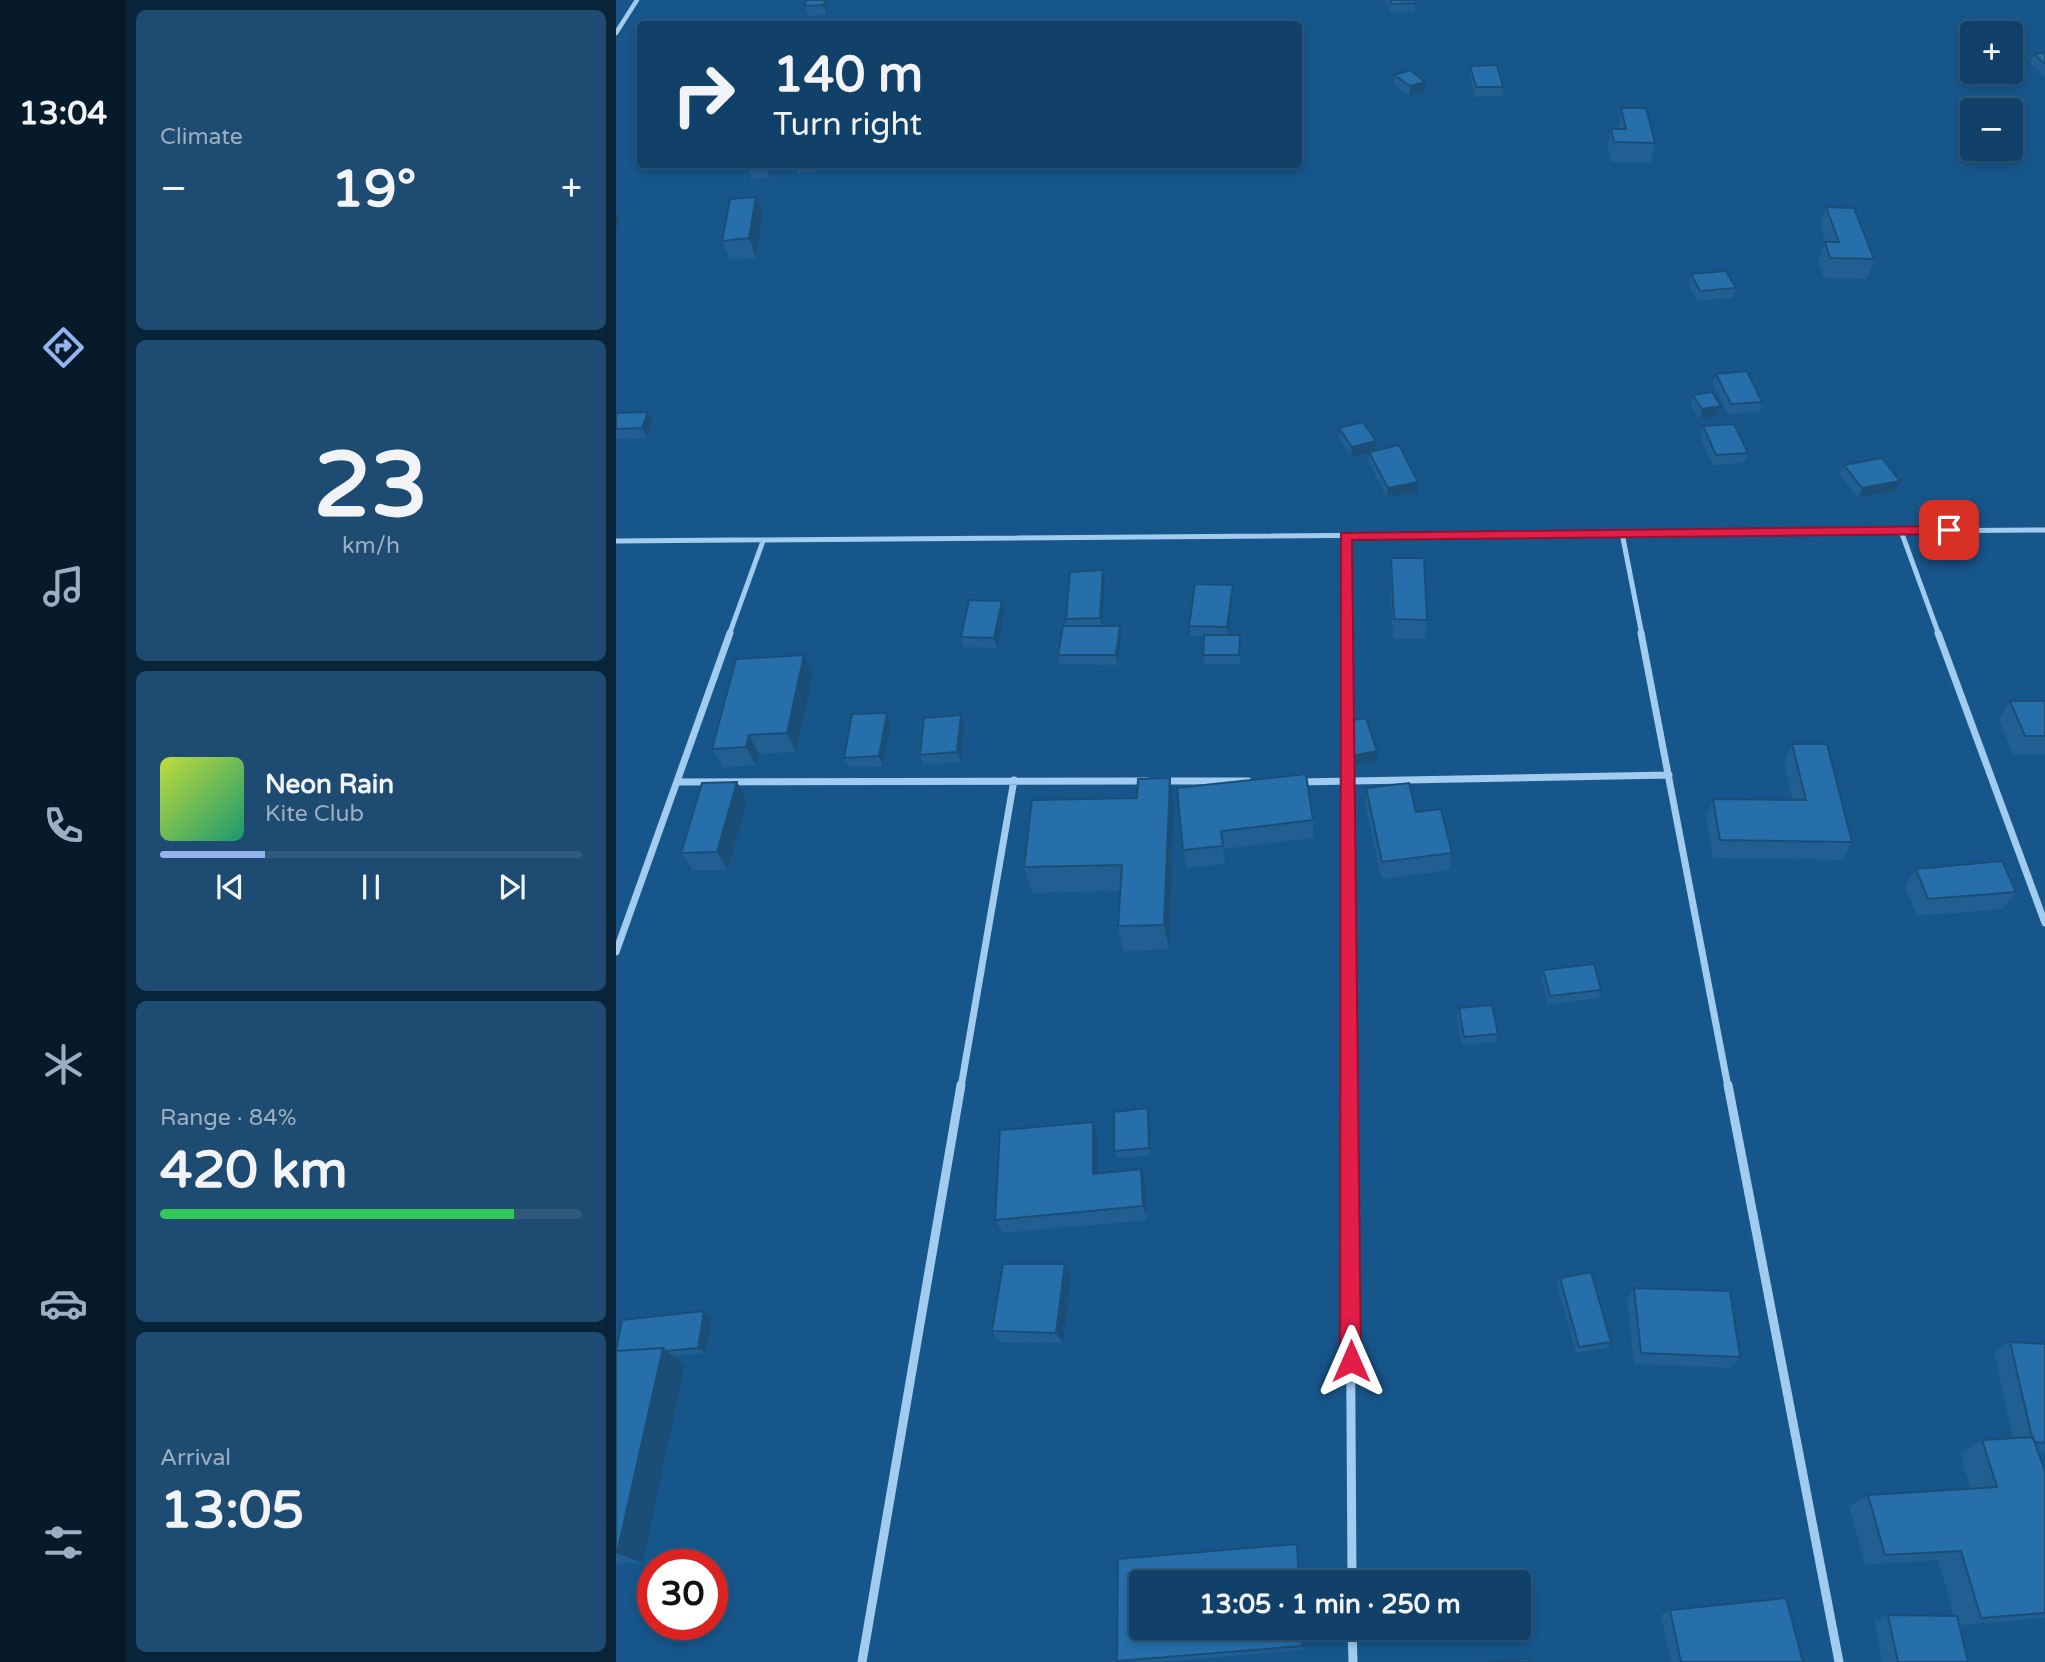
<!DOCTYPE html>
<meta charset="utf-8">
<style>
body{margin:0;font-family:"Varela Round",sans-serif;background:#1e4b71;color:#f1f3f6;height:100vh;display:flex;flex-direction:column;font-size:26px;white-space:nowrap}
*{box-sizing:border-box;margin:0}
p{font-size:23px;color:#9cafc0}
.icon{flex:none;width:38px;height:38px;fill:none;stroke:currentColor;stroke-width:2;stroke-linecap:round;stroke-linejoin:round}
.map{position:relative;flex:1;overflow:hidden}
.drawer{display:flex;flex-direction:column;gap:10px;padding:10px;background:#092339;width:490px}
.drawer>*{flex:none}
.top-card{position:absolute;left:21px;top:21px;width:665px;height:147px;border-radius:7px;box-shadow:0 4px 10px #0003,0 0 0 2px #30597c;background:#114068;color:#f1f3f6;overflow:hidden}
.tools{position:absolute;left:1344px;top:21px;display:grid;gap:14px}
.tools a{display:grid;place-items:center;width:63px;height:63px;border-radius:7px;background:#114068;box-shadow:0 4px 10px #0003,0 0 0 2px #30597c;font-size:35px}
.speed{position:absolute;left:21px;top:1549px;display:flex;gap:14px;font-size:35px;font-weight:700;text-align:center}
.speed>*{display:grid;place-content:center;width:91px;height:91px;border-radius:50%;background:#114068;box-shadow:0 4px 10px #0003,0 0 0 2px #30597c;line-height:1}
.speed .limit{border:10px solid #d22;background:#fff;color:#111}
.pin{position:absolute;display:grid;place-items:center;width:60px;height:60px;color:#fff;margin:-30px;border-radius:14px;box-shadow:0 4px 10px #0006}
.me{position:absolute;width:77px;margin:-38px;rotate:0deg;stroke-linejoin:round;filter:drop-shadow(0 0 5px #0008)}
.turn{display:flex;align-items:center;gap:24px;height:147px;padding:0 21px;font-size:32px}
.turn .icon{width:91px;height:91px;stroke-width:2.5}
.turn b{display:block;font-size:49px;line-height:60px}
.big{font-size:52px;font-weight:700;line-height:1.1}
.drawer .card{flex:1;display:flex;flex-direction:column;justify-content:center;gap:10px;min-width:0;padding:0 24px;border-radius:10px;background:#1e4b71}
.drawer .dial{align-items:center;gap:0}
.dial b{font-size:91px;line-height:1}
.song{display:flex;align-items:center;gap:21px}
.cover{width:84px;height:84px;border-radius:10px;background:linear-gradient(135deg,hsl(70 70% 55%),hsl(160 70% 35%))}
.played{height:7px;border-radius:4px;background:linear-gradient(90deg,#95b2f1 25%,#30597c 25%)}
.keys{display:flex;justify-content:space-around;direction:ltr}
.heat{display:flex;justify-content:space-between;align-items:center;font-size:38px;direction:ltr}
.charge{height:10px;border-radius:5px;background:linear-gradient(90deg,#34c759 84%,#30597c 0)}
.trip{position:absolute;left:513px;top:1570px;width:402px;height:70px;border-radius:7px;background:#114068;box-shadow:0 4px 10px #0003,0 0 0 2px #30597c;font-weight:700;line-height:70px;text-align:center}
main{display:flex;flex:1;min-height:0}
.menu{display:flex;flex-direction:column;width:126px;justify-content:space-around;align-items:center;background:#071a2a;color:#9cafc0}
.menu .icon{width:49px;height:49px}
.menu .active{color:#95b2f1}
.menu b{font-size:32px;color:#f1f3f6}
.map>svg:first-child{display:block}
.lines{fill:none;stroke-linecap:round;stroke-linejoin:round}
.street-far3{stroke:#a1ccef;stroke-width:4.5}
.street-far2{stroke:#a1ccef;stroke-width:5}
.street-far1{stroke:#a1ccef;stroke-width:7}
.street{stroke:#a1ccef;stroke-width:9}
.wall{fill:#215f92}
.shaded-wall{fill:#1b4e77}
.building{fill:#266faa;stroke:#1b4e77;stroke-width:2}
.route{fill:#e11d48;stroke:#92132f;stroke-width:2}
</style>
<main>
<nav class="menu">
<b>13:04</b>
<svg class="icon active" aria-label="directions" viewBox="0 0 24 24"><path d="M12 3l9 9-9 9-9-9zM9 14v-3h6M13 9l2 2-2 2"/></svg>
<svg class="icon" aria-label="music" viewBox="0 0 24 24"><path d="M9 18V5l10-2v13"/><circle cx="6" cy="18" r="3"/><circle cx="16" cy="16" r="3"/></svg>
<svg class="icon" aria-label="phone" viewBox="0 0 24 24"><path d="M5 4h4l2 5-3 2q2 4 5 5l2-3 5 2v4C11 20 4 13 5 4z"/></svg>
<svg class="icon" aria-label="climate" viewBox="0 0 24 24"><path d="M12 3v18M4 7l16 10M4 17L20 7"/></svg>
<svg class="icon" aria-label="car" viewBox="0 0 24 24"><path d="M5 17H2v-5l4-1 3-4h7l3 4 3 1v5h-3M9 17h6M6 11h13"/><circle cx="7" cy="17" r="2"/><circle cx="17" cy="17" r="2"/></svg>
<svg class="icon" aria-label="filters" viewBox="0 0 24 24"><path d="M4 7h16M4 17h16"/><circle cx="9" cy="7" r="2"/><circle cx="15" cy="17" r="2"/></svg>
</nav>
<section class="drawer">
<div class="card"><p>Climate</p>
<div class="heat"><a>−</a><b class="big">19°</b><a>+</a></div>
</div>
<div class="card dial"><b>23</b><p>km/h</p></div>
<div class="card">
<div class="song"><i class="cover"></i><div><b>Neon Rain</b><p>Kite Club</p></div></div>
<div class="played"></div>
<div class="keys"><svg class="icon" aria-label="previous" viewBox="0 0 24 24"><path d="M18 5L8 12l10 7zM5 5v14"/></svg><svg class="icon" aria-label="pause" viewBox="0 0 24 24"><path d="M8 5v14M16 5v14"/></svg><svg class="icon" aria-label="next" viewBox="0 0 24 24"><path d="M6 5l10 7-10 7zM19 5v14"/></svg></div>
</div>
<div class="card"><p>Range · 84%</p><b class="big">420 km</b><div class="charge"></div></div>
<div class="card"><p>Arrival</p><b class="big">13:05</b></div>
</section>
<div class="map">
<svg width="1429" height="1662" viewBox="0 0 1429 1662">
<rect width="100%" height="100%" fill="#17568b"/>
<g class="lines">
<path class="street-far3" d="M0 33 21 0"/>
<path class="street-far2" d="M1285 531 1323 635
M1006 533 1026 635
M730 536 731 635
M0 541 1429 530
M113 635 147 541"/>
<path class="street-far1" d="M730 633 731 731
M1025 633 1112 1087
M1322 633 1429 923
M731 746 733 1087
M546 781H632
M61 782 531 781
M683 782 1053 775
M0 952 114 633
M345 1087 398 780"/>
<path class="street" d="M733 1085 736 1582
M1112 1085 1223 1662
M736 1628 737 1662
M246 1662 345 1085"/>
</g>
<path class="wall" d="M770 0H799V12L775 13Z
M212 4 211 14 192 16 189 6Z
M1429 53V77L1414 63 1418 54Z
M854 66 887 87 886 96 859 97 854 76Z
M778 75 809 82V91L793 96 778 84Z
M1005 108 1039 143 1035 162H995L992 148 995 129H1003Z
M43 164H71L70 167 44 169Z
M158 164 154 178 135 179 132 169Z
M179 164H201L200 172 182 173Z
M1210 207 1258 259 1251 279 1208 278 1202 262 1209 242H1210L1204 227Z
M147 216 140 258 114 260 106 241Z
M1075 274 1120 288 1117 298 1081 301 1072 284Z
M1100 374 1146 402 1143 412 1112 414 1097 384Z
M1077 395 1105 406 1102 416 1084 419 1075 406Z
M32 412 37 422 31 438 0 439V413Z
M1087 426 1132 453 1128 463 1097 465 1084 437Z
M723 428 760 441 759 450 802 482V492L771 498 753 462V452L735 457 723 438Z
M1228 465 1280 491 1242 498 1224 475Z
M775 558 811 620 809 639H777L774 578Z
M489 580 486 626 505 636 502 665 444 664 442 655 452 626 450 619Z
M617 595 612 635H624V664H588L587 655 588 636H575L573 626Z
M386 601 389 610 381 648 348 647 345 637Z
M197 675 180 752 143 754 140 765 107 767 96 749Z
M1394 701H1429V754L1397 755 1383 720Z
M725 722 761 751V761L735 765 725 732Z
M275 723 267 766 233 767 228 758Z
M348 725 345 762 308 765 304 755Z
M1176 744 1236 842 1227 860 1097 858 1090 817 1097 799 1177 800 1168 762Z
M554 778 558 805 553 949 508 951 502 926 505 891 416 893 408 867 521 798Z
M121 782 131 800 112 870H77L65 853Z
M561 788 697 820V838L607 849 609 864 570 868Z
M750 788 800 812 836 853 834 870 766 879 750 807Z
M1300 869 1400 892 1387 909 1301 916 1289 886Z
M927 970 985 990 982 998 932 1005 925 979Z
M843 1008 882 1034 880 1042 846 1045 841 1016Z
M534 1115 535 1155 501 1158 498 1151Z
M482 1137V1173L529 1183 531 1220 387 1233 379 1220Z
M449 1264 455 1276 447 1343 384 1342 376 1331Z
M944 1278 995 1342 992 1348 960 1353 941 1284Z
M1018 1288 1124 1357 1114 1368 1018 1364 1011 1300Z
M88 1311 96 1317 90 1353 58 1356 69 1364 27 1563 0 1564V1350Z
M1394 1342 1429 1344V1453L1422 1452 1429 1472V1618L1343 1625 1352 1662H1266L1258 1620 1272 1615 1338 1616 1322 1560 1249 1565 1233 1507 1252 1495 1355 1489 1344 1453 1366 1440 1397 1438 1378 1353Z
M681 1544 684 1582H525V1628H686L687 1650 545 1662 501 1661 502 1559Z
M1054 1610 1187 1662H1055L1045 1615Z"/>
<path class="shaded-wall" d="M209 0H211L212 4 211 14 208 5Z
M809 82V91L793 96 794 86Z
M152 164H158L154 178 151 168Z
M140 197 147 216 140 258 133 238Z
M0 212 4 221 0 228Z
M1105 406 1102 416 1084 419 1086 409Z
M32 412 37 422 31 438 26 428Z
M760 441 759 451 735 457 736 447Z
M1284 481 1280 491 1242 498 1246 488Z
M802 482V492L771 498 772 488Z
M487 570 489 580 486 628 484 618Z
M617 585V595L612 637 611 627Z
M386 601 389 610 381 648 378 638Z
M504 626 505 636 502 665 500 655Z
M188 655 197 675 180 752 171 733Z
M271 713 275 723 267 766 263 756Z
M345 715 348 725 345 762 341 752Z
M133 735 143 754 140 765 130 747Z
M761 751V761L735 765V756Z
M554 778 558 805 553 949 548 925Z
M121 782 131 800 112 870 101 852Z
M532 1108 534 1115 535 1155 533 1148Z
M477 1122 482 1137V1187L477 1174Z
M525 1169 529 1183 531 1220 527 1206Z
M449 1264 455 1276 447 1343 440 1333Z
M88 1311 96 1317 90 1353 82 1348Z
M47 1348 69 1364 27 1563 1 1553Z"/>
<path class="building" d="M190 0H209L208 5 189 6Z
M774 0H799L800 3 775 4Z
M1429 53V64L1418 54Z
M881 65 887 87H860L854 66Z
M794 70 809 82 794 86 778 75Z
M1005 108H1030L1039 143 998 142 995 129H1010Z
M133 164H152L151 168 132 169Z
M140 197 133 238 106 241 114 199Z
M1210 207 1238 208 1258 259 1214 258 1209 242H1223Z
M1110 271 1120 288 1084 291 1075 274Z
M1131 371 1146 402 1115 404 1100 374Z
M1096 392 1105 406 1086 409 1077 395Z
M32 412 26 428 0 429V413Z
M747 422 760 441 736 447 723 428Z
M1118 424 1132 453 1100 455 1087 426Z
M783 445 802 482 772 488 753 452Z
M1266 458 1284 481 1246 488 1228 465Z
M775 558H808L811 620 778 619Z
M487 570 484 618 450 619 454 572Z
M579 584 617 585 611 627 573 626Z
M353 600 386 601 378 638 345 637Z
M447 626H504L500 655H442Z
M588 635H624L623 655H587Z
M188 655 171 733 133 735 130 747 96 749 120 659Z
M1394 701H1429V736H1409Z
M271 713 263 756 228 758 236 714Z
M345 715 341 752 304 755 308 718Z
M750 718 761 751 735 756 725 722Z
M1176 744H1211L1236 842 1104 840 1097 799 1190 800Z
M690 774 697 820 605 831 607 846 567 850 561 788Z
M554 778 548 925 502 926 506 865 408 867 416 800 521 798 522 779Z
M121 782 101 852 65 853 86 783Z
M793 783 800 812 825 809 836 853 766 862 750 788Z
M1386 861 1400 892 1312 899 1300 869Z
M978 964 985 990 934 996 927 970Z
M876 1005 882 1034 848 1037 843 1008Z
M532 1108 533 1148 498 1151V1112Z
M477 1122V1174L525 1169 527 1206 379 1220 384 1130Z
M387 1264H449L440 1333 376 1331Z
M975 1272 995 1342 963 1347 944 1278Z
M1018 1288 1114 1291 1124 1357 1025 1353Z
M88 1311 82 1348 50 1351 47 1348 0 1351 6 1320Z
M1394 1342 1429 1344V1443L1419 1442 1416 1437Z
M47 1348 1 1553H0V1351Z
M1417 1437 1429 1472V1613L1365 1618 1345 1551 1269 1555 1252 1495 1381 1487 1366 1440Z
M681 1544 683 1582H525V1628H686V1646L501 1661 502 1559Z
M1170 1598 1187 1662H1065L1054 1610Z
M1272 1615 1341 1616 1352 1662H1282Z
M914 1659V1662H870Z"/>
<path class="route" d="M1333 526 1340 530 1338 534 736 540 745 1361 742 1369 735 1372 727 1369 724 1361 725 533Z"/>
</svg>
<div class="tools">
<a>+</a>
<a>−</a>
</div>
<div class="speed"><div class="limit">30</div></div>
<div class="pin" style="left:1333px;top:530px;background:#d93025"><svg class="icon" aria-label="arrive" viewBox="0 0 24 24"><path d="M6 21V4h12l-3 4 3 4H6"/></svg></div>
<svg class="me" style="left:735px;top:1361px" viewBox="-20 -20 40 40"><path d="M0-17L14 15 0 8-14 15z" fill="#e11d48" stroke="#fff" stroke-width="4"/></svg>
<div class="trip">13:05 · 1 min · 250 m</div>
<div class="top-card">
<div class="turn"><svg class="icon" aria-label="right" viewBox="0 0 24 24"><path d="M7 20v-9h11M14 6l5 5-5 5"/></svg><div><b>140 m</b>Turn right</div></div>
</div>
</div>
</main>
